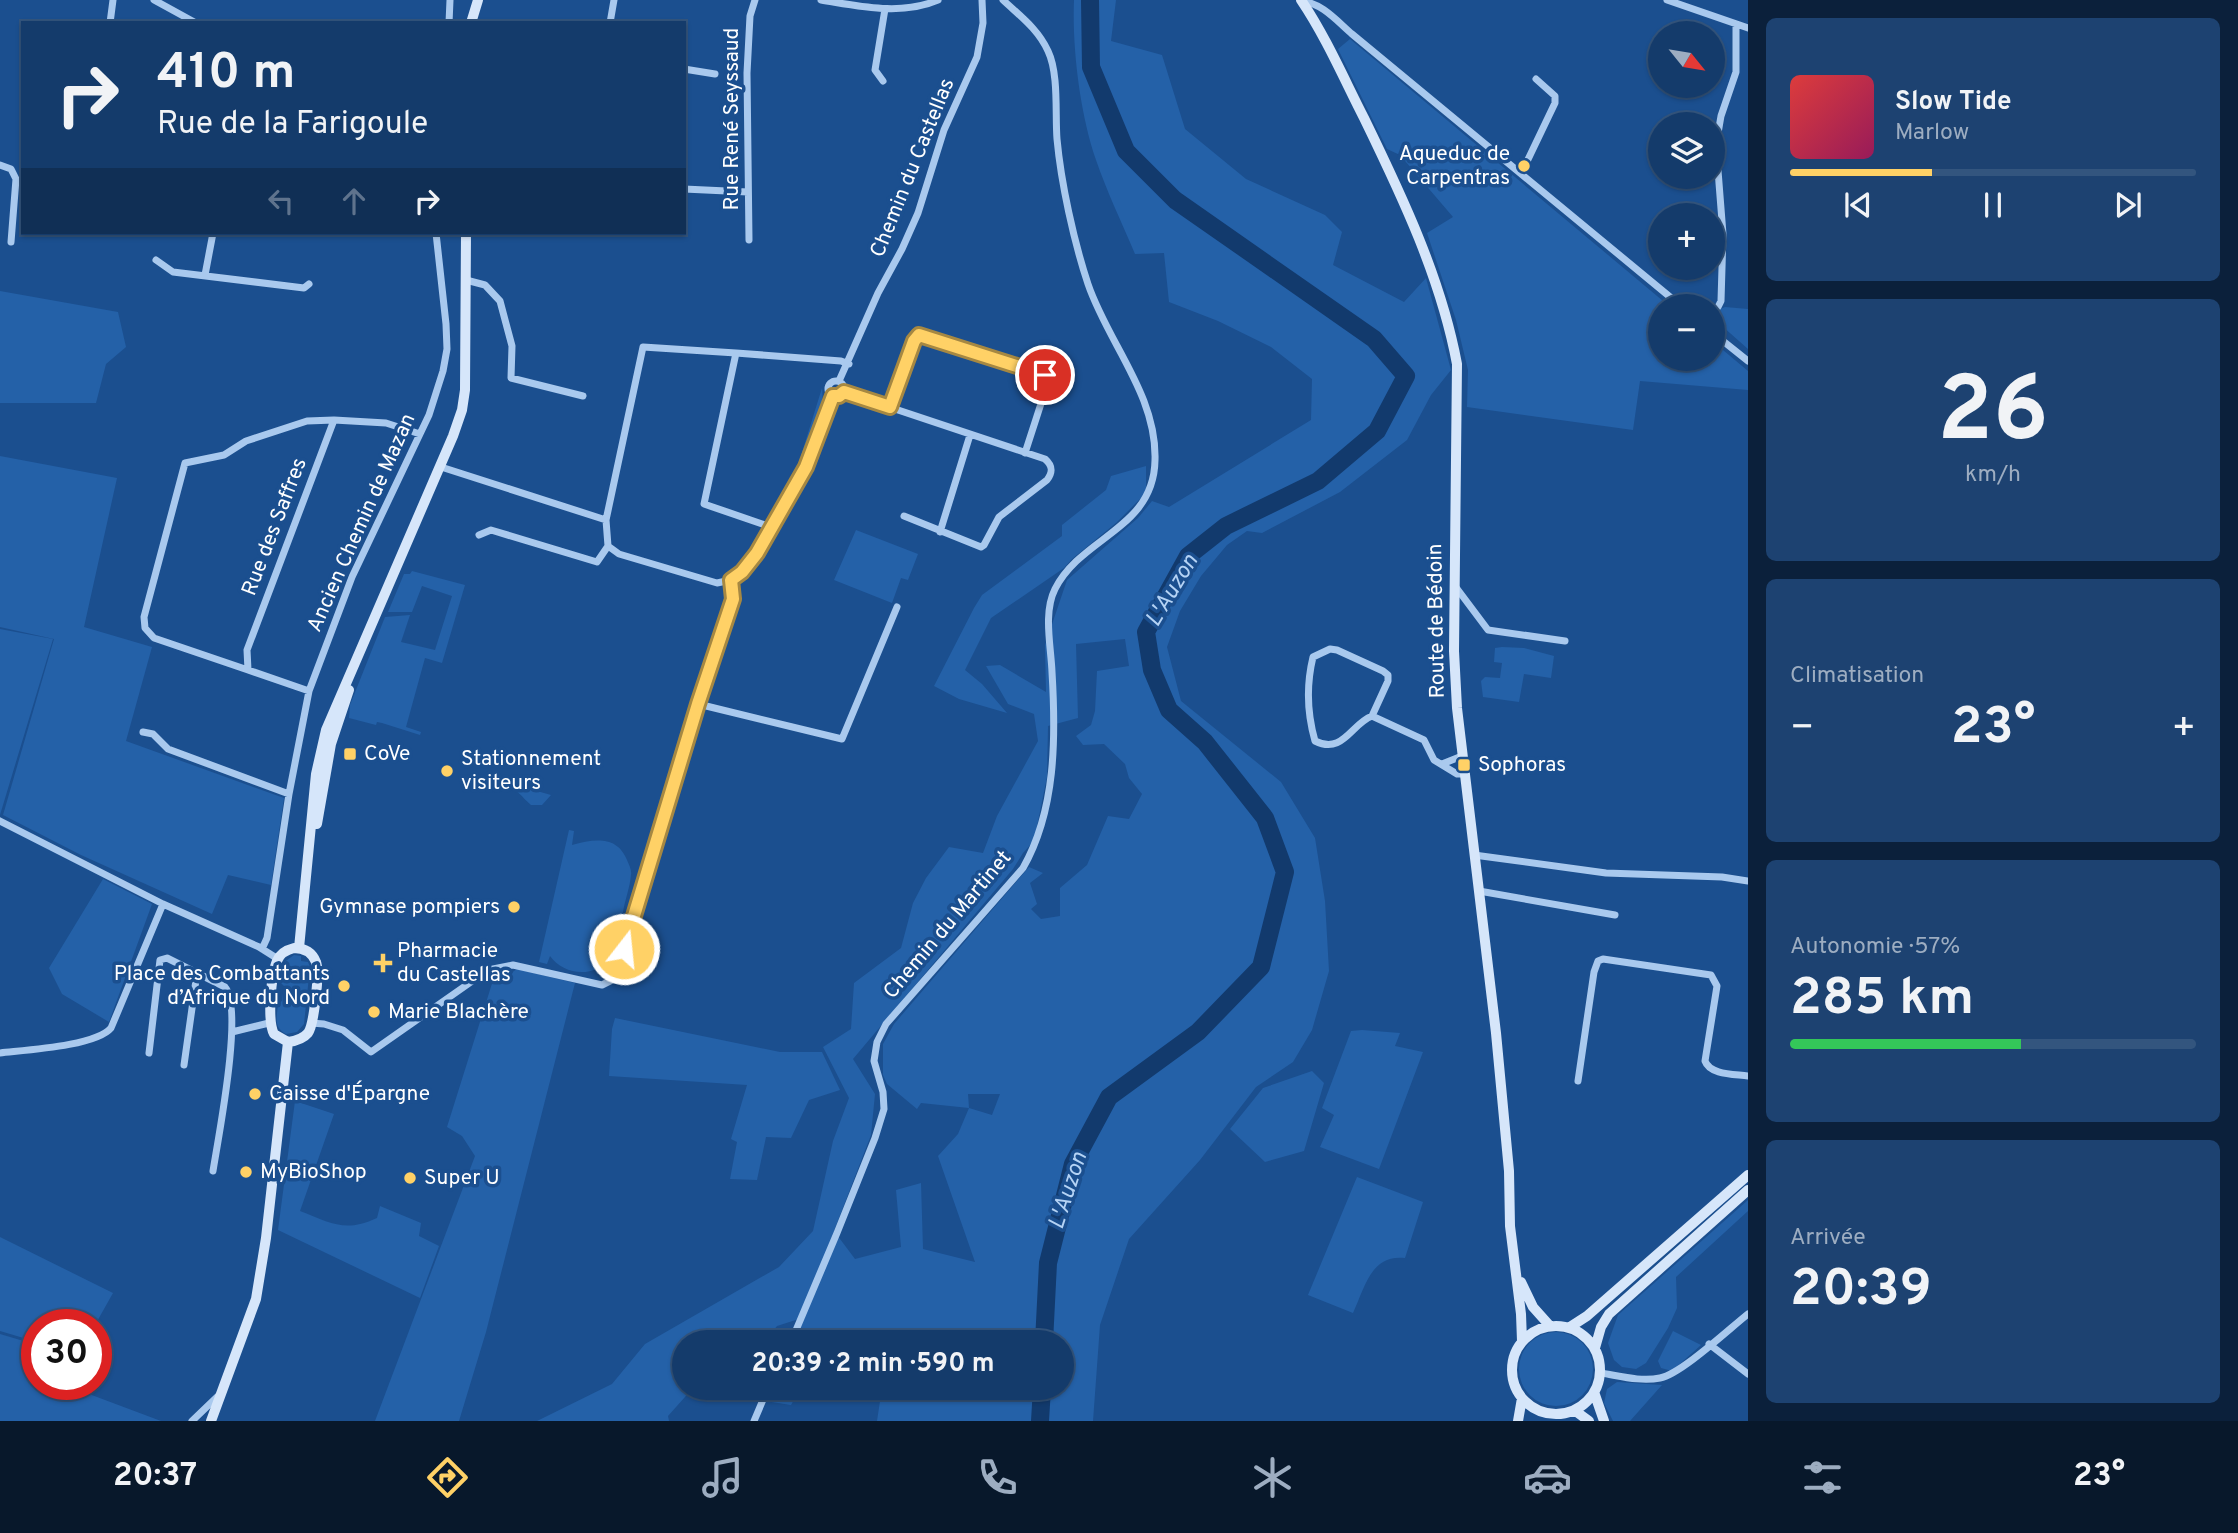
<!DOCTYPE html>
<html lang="fr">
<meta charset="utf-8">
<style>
body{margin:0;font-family:Overpass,sans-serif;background:#1d4271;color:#f1f3f6;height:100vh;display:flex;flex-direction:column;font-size:26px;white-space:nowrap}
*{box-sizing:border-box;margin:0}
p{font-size:23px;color:#9dadc1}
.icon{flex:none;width:38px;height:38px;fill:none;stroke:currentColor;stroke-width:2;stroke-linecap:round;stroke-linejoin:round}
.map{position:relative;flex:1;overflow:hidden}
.panel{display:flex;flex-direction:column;gap:18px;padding:18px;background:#0b203b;width:490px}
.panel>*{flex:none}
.top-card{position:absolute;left:21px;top:21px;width:665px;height:214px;border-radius:0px;box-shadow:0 2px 5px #0004,0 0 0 2px #33557e;background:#143b6b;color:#f1f3f6;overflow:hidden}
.needle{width:46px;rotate:120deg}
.buttons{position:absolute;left:1648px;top:21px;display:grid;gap:14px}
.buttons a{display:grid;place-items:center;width:77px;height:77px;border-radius:50%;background:#143b6b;box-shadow:0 2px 5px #0004,0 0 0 2px #33557e;font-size:35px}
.speed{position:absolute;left:21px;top:1309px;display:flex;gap:14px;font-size:35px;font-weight:700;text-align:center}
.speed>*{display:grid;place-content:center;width:91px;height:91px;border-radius:50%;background:#143b6b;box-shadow:0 2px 5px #0004,0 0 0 2px #33557e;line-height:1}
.speed .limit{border:10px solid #d22;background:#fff;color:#111}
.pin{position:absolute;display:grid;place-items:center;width:60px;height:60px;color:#fff;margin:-30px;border:4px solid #fff;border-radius:50%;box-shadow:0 2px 7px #0007}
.me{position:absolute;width:77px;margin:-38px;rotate:16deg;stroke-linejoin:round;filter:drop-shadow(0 0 5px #0008)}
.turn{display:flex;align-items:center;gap:24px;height:147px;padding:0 21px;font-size:32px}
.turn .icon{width:91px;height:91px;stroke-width:2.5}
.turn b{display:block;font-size:49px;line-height:60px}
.lanes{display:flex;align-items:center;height:66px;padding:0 21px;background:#0003;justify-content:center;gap:35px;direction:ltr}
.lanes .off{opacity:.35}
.big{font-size:52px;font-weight:700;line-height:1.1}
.panel .widget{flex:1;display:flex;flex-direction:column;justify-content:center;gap:10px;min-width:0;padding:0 24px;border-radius:10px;background:#1d4271}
.panel .dial{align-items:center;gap:0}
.dial b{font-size:91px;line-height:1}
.song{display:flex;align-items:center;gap:21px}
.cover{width:84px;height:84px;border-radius:10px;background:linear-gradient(135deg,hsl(0 70% 55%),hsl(330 70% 35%))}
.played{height:7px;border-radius:4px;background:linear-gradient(90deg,#ffd166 35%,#33557e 35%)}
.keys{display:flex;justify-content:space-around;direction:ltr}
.heat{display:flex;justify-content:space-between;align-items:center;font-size:38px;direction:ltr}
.charge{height:10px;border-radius:5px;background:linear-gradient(90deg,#34c759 57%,#33557e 0)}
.trip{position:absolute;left:672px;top:1330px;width:402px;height:70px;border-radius:35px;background:#143b6b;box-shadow:0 2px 5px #0004,0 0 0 2px #33557e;font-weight:700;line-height:70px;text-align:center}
.tab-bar{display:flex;height:112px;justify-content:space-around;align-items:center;background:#08182b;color:#9dadc1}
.tab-bar .icon{width:49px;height:49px}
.tab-bar .current{color:#ffd166}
.tab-bar b{font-size:32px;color:#f1f3f6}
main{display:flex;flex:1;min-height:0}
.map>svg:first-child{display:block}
.green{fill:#2461a8;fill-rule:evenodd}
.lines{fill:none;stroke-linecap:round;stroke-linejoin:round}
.river{stroke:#123a6d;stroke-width:18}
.minor{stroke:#a9c9ee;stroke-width:7}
.secondary{stroke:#d6e6fa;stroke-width:10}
.route-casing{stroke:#a68842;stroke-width:18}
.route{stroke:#ffd166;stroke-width:12}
.poi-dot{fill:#ffd166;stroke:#1b4f8f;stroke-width:2.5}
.labels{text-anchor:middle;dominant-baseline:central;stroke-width:7;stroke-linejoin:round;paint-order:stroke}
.street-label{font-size:21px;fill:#fff;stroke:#1b4f8f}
.poi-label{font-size:21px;fill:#fff;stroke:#1b4f8f;text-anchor:start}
.water-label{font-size:23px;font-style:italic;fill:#b5d3f5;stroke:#1b4f8f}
</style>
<main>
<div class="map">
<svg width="1748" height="1421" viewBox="0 0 1748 1421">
<rect width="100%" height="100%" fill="#1b4f8f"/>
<path class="green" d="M1074 0H1116L1111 41 1162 55 1185 129 1246 179 1325 215 1342 232 1333 265 1404 302 1426 278 1451 370 1431 395 1407 440 1340 492 1262 533 1247 531 1227 545 1201 576 1180 611 1167 647 1181 701 1281 782 1315 838 1325 901 1329 971 1312 1030 1293 1062 1256 1087 1200 1160 1129 1239 1100 1325 1093 1421H877L882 1388H1062V1342H794L805 1317 777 1326 764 1342H684V1388H693L668 1416 669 1421H537L612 1384 645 1344 779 1267 813 1231 833 1141 849 1098 823 1047 851 1029 854 983 901 948 913 903 926 878 949 847 983 853 997 816 1038 741 1034 714 1008 704 986 666 1000 665 1046 692 1045 645 1067 580 1138 518 1152 501 1169 507 1311 420 1312 379 1271 347 1218 321 1169 302 1164 253 1135 254C1122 223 1107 192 1096 160 1080 114 1072 48 1074 0ZM1125 639 1129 666 1097 671 1095 711 1091 725 1076 736 1083 745 1104 744 1125 764 1129 778 1142 794 1129 819 1108 816 1087 865 1060 888V916L1041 919 1031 909 1037 904 1030 883 1043 873 1029 867 894 1024 883 1044V1075L887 1084 917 1109 921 1103 969 1108 958 1134 938 1156 975 1262 923 1249 921 1183 896 1190 901 1247 855 1259 834 1231 871 1135 875 1094 853 1059 1013 869 1023 853 1034 841 1047 777 1048 726 1078 718 1076 644ZM968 1094H1000L992 1115 969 1108Z
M1350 39 1669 306H1661V359H1713V342L1716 345 1714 347 1717 345 1748 371V390L1640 381 1633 430 1467 407 1468 370 1456 320 1427 233 1453 217 1400 155 1387 149 1338 49Z
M0 291 118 312 126 347 106 364 96 403H0Z
M1725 307 1748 309V349L1713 318V312Z
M822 388C826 411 807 454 795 475Z
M0 456 117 478 84 627 152 647 126 741 284 798 271 885 228 875 212 914 81 855 3 815 54 639 0 627Z
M1146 466V493L1116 523 1072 559 1064 568 991 618 965 670 982 684 1007 713 959 699 934 686 974 608 982 595 1062 536V525L1106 490 1111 476Z
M856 530 918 554 908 580 901 578 892 603 834 580Z
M412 571 465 585 442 663 425 658 406 727 421 732 420 735 382 723 377 722 376 725 349 718 350 705 385 617 410 615 401 642 435 650 452 596 422 586 412 612H388L404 574H410Z
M0 629 53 639 0 815Z
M1502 647 1524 648 1554 656 1551 678 1524 674 1519 702 1483 697 1481 681 1485 677 1500 678 1502 663 1494 662 1495 648Z
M495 779 551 795 542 805H531C518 794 520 789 501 787Z
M569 830 574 831 572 845C594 839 617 835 627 860 629 865 632 870 631 875 630 887 625 900 623 912 619 927 618 945 609 958 595 979 563 975 550 956L547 964 539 962Z
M103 879 152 904 109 1022 62 994 49 968Z
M294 955 301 956V961L308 962 310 967 304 1024 297 1032 286 1034C273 1027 277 1017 278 1004L282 1001 284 986 280 982 283 963Z
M517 969 575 983 486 1332 459 1421H375L475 1156 462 1136 447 1127 495 974 511 973Z
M615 1018 780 1052H822L840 1090 809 1100 791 1138 766 1137 757 1180 730 1179 737 1142 731 1139 747 1085 609 1076 612 1029Z
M1362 1030 1400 1033 1395 1046 1423 1052 1379 1169 1320 1147 1334 1115 1322 1108 1351 1031Z
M1312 1071 1324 1083 1304 1151 1265 1162 1230 1129 1263 1088Z
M295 1101 334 1114 300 1211C331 1223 345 1233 377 1218L380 1206 421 1223 419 1236 439 1246 420 1298 278 1230Z
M1357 1177 1423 1202 1405 1258C1371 1254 1365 1287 1353 1313L1308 1295Z
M1748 1200V1211L1676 1277 1677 1308 1668 1328 1646 1363 1636 1369 1622 1367 1614 1360 1608 1343 1618 1315Z
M0 1237 113 1293 95 1325H37V1342L0 1331Z
M1673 1331 1701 1345 1672 1371 1661 1368 1658 1361Z
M1519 1369a37 37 0 1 1 74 0a37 37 0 1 1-74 0Z
M0 1334 37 1345V1384H74L73 1388 161 1421H0Z
M1617 1382 1662 1385 1630 1421H1613L1604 1403 1607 1389Z
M771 1388H801L791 1405 765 1401Z"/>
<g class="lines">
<path class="river" d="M1044 1342 1048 1263 1073 1164 1109 1097 1198 1032 1261 967 1285 872 1265 818 1205 742 1169 710 1152 670 1146 632 1188 556 1226 526 1318 481 1377 431 1406 376 1374 339 1175 200 1126 151 1091 67 1090 0
M1040 1421 1042 1388"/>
<path class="minor" d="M154 0 196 23
M821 0C859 6 901 16 938 0
M1667 0 1748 28
M1302 2C1320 1 1339 23 1352 34L1681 306
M110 23 113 0
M449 23 450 0
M610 23 614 0
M684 69 715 74
M883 81 875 70 885 9
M0 165 11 169 16 179 11 242
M1521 174 1555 103V96L1536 79
M684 189 748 192
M749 240 747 73 750 16 755 0
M156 260 173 272 304 288 309 284
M205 275 213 233
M466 280 485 285 500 301 512 346 511 378 583 396
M1713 309 1718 307 1721 301 1723 234 1716 145 1721 116 1736 72V24
M1713 333 1748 361
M736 353 643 347 606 520 608 546 619 554 717 583 731 580 742 572 757 553 806 467 833 396
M839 381 878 293 902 249 918 213 944 130 977 57 983 23 982 0
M828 389a8 8 0 1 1 16 0a8 8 0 1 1-16 0Z
M844 392 1045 459C1053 466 1053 472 1047 480L999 517 984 545 981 547 904 516
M890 407 914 341 919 335 1045 375 1048 382 1025 453
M441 467 606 520
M771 527 704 504 736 353 841 361 849 364
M940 532 970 435
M479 535 491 530 597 562 608 546
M1455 586 1488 630 1565 641
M1330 649 1337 650 1383 671 1388 675V681L1372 716C1351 724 1343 755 1315 741 1307 713 1306 686 1313 657Z
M248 670 154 638 145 628 144 617 185 463 224 455 246 441 307 421 334 420
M309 691 248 670 247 650 334 420 386 423 420 434
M698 704 842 739 897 607
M1372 716 1424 740 1434 760 1457 774H1465
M143 732 153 734 168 749 289 794
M1442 764 1462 756
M0 821 163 904 259 947 278 959
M1474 855 1606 873 1722 877 1748 881
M1479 891 1615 915
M262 949 267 938 289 794 309 691 352 577 429 415 443 371 447 349 446 324 436 233
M311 1023 324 1024 343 1030 371 1052 488 970 513 965 602 985 616 978 698 704 733 599 731 580
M232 1032 269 1023
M0 1053C26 1050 96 1046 111 1028L163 904
M149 1053 160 960 167 958 225 987C244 1008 218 1139 213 1171
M184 1065 197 973
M1578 1081 1594 972 1598 961 1603 959 1711 975 1717 986 1705 1061C1710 1075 1734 1074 1748 1076
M791 1342 837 1233 875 1138 884 1109 883 1092 874 1061 877 1042 886 1024 1023 868C1056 810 1056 738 1052 672 1051 646 1043 613 1055 589 1082 536 1154 529 1155 460 1157 395 1108 343 1088 284 1074 242 1061 183 1057 139 1055 114 1059 74 1048 51 1038 29 1020 16 1003 0
M1709 1344 1748 1374
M1601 1373C1620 1376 1641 1382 1660 1378 1681 1374 1729 1329 1748 1314
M192 1421 217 1397
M754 1421 768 1388"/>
<path class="secondary" d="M1301 0C1326 37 1344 79 1364 118 1402 196 1441 278 1457 364L1454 651 1457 708 1496 1033 1509 1171 1510 1226 1521 1314 1522 1341
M471 23 478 0
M317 824 331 744 349 690
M294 948C304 948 312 952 316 962 320 971 314 1025 308 1033 303 1039 296 1041 288 1042L274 1034C267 1021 271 975 277 961 280 953 286 950 294 948Z
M299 948 316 774 326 730 453 436 462 410 465 390 466 233
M1521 1282 1533 1307 1550 1326
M1512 1370a44 44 0 1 1 88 0a44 44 0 1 1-88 0Z
M1570 1327 1587 1316 1748 1175
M1595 1348 1601 1327 1609 1314 1748 1190
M1594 1392 1604 1421
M1574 1410 1589 1421
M211 1421 256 1299 266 1238 288 1042
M1518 1421 1522 1398"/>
</g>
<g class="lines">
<g class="route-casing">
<path id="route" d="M624 949 698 704 733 599 731 580 742 572 757 553 806 467 833 396H839L844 392 890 407 914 341 919 335 1045 375"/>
</g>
<use href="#route" class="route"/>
</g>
<g class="poi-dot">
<circle cx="1524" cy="166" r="7"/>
<rect x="343" y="747" width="14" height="14" rx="3.5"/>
<rect x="1457" y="758" width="14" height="14" rx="3.5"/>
<circle cx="447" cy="771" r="7"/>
<circle cx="514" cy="907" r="7"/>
<path d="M379.5 952.5h7v7h7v7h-7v7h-7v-7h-7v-7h7z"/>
<circle cx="344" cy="986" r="7"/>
<circle cx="374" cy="1012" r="7"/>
<circle cx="255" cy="1094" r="7"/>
<circle cx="246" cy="1172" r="7"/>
<circle cx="410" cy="1178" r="7"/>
</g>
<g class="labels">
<g class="street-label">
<text transform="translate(732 119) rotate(-90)">Rue René Seyssaud</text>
<text transform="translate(913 168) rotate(-68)">Chemin du Castellas</text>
<text transform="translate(362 523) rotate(-66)">Ancien Chemin de Mazan</text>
<text transform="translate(275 527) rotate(-69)">Rue des Saffres</text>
<text transform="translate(1437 621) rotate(-91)">Route de Bédoin</text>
<text transform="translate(948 925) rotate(-50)">Chemin du Martinet</text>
</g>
<g class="poi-label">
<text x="1510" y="154" text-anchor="end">Aqueduc de<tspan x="1510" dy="24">Carpentras</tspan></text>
<text x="364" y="754">CoVe</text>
<text x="461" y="759">Stationnement<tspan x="461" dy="24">visiteurs</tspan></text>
<text x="1478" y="765">Sophoras</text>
<text x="500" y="907" text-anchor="end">Gymnase pompiers</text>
<text x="397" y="951">Pharmacie<tspan x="397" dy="24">du Castellas</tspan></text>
<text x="330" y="974" text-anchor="end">Place des Combattants<tspan x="330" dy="24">d’Afrique du Nord</tspan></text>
<text x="388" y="1012">Marie Blachère</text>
<text x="269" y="1094">Caisse d'Épargne</text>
<text x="260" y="1172">MyBioShop</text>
<text x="424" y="1178">Super U</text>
</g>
<g class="water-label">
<text transform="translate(1173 591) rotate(-59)">L'Auzon</text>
<text transform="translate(1069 1191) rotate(-72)">L'Auzon</text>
</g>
</g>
</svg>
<div class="buttons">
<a><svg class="needle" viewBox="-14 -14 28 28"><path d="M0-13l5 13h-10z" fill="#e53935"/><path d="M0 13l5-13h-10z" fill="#9dadc1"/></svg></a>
<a><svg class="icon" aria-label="layers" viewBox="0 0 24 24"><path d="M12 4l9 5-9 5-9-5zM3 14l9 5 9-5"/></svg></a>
<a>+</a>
<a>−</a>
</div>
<div class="speed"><div class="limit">30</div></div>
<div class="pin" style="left:1045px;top:375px;background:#d93025"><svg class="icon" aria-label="arrive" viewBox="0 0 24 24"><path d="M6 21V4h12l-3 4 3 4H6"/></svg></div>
<svg class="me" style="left:624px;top:949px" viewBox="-20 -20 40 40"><circle r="17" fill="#ffd166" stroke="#fff" stroke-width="3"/><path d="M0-11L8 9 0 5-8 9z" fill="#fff"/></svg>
<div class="trip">20:39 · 2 min · 590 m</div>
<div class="top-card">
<div class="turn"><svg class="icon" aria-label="right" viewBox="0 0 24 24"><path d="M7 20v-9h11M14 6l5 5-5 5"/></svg><div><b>410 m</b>Rue de la Farigoule</div></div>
<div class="lanes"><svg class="icon off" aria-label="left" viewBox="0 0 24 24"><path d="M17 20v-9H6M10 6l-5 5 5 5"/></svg><svg class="icon off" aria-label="ahead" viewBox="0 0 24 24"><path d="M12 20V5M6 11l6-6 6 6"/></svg><svg class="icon" aria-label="right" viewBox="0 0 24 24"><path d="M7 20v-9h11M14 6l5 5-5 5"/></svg></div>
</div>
</div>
<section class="panel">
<div class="widget">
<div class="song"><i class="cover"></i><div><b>Slow Tide</b><p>Marlow</p></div></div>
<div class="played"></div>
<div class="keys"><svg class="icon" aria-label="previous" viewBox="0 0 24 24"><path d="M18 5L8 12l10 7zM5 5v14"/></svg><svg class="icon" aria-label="pause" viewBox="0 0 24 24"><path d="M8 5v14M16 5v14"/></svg><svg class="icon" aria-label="next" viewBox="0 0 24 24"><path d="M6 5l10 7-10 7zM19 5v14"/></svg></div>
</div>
<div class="widget dial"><b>26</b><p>km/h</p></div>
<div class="widget"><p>Climatisation</p>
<div class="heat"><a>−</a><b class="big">23°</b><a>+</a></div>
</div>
<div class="widget"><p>Autonomie · 57%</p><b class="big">285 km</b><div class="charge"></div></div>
<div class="widget"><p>Arrivée</p><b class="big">20:39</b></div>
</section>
</main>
<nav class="tab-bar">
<b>20:37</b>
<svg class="icon current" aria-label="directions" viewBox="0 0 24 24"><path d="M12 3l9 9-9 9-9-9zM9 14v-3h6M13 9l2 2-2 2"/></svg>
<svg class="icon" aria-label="music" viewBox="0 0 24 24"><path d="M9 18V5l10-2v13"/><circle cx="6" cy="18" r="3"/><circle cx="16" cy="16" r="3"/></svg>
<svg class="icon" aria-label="phone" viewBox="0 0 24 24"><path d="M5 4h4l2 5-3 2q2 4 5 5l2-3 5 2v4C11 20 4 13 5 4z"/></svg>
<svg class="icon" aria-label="climate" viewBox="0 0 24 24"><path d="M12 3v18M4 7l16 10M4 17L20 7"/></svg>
<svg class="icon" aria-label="car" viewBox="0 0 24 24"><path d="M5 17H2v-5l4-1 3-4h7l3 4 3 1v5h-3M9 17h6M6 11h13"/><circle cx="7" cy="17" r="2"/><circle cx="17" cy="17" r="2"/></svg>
<svg class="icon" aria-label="filters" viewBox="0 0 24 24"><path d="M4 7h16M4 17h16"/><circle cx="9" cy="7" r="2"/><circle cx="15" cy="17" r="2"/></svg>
<b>23°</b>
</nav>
